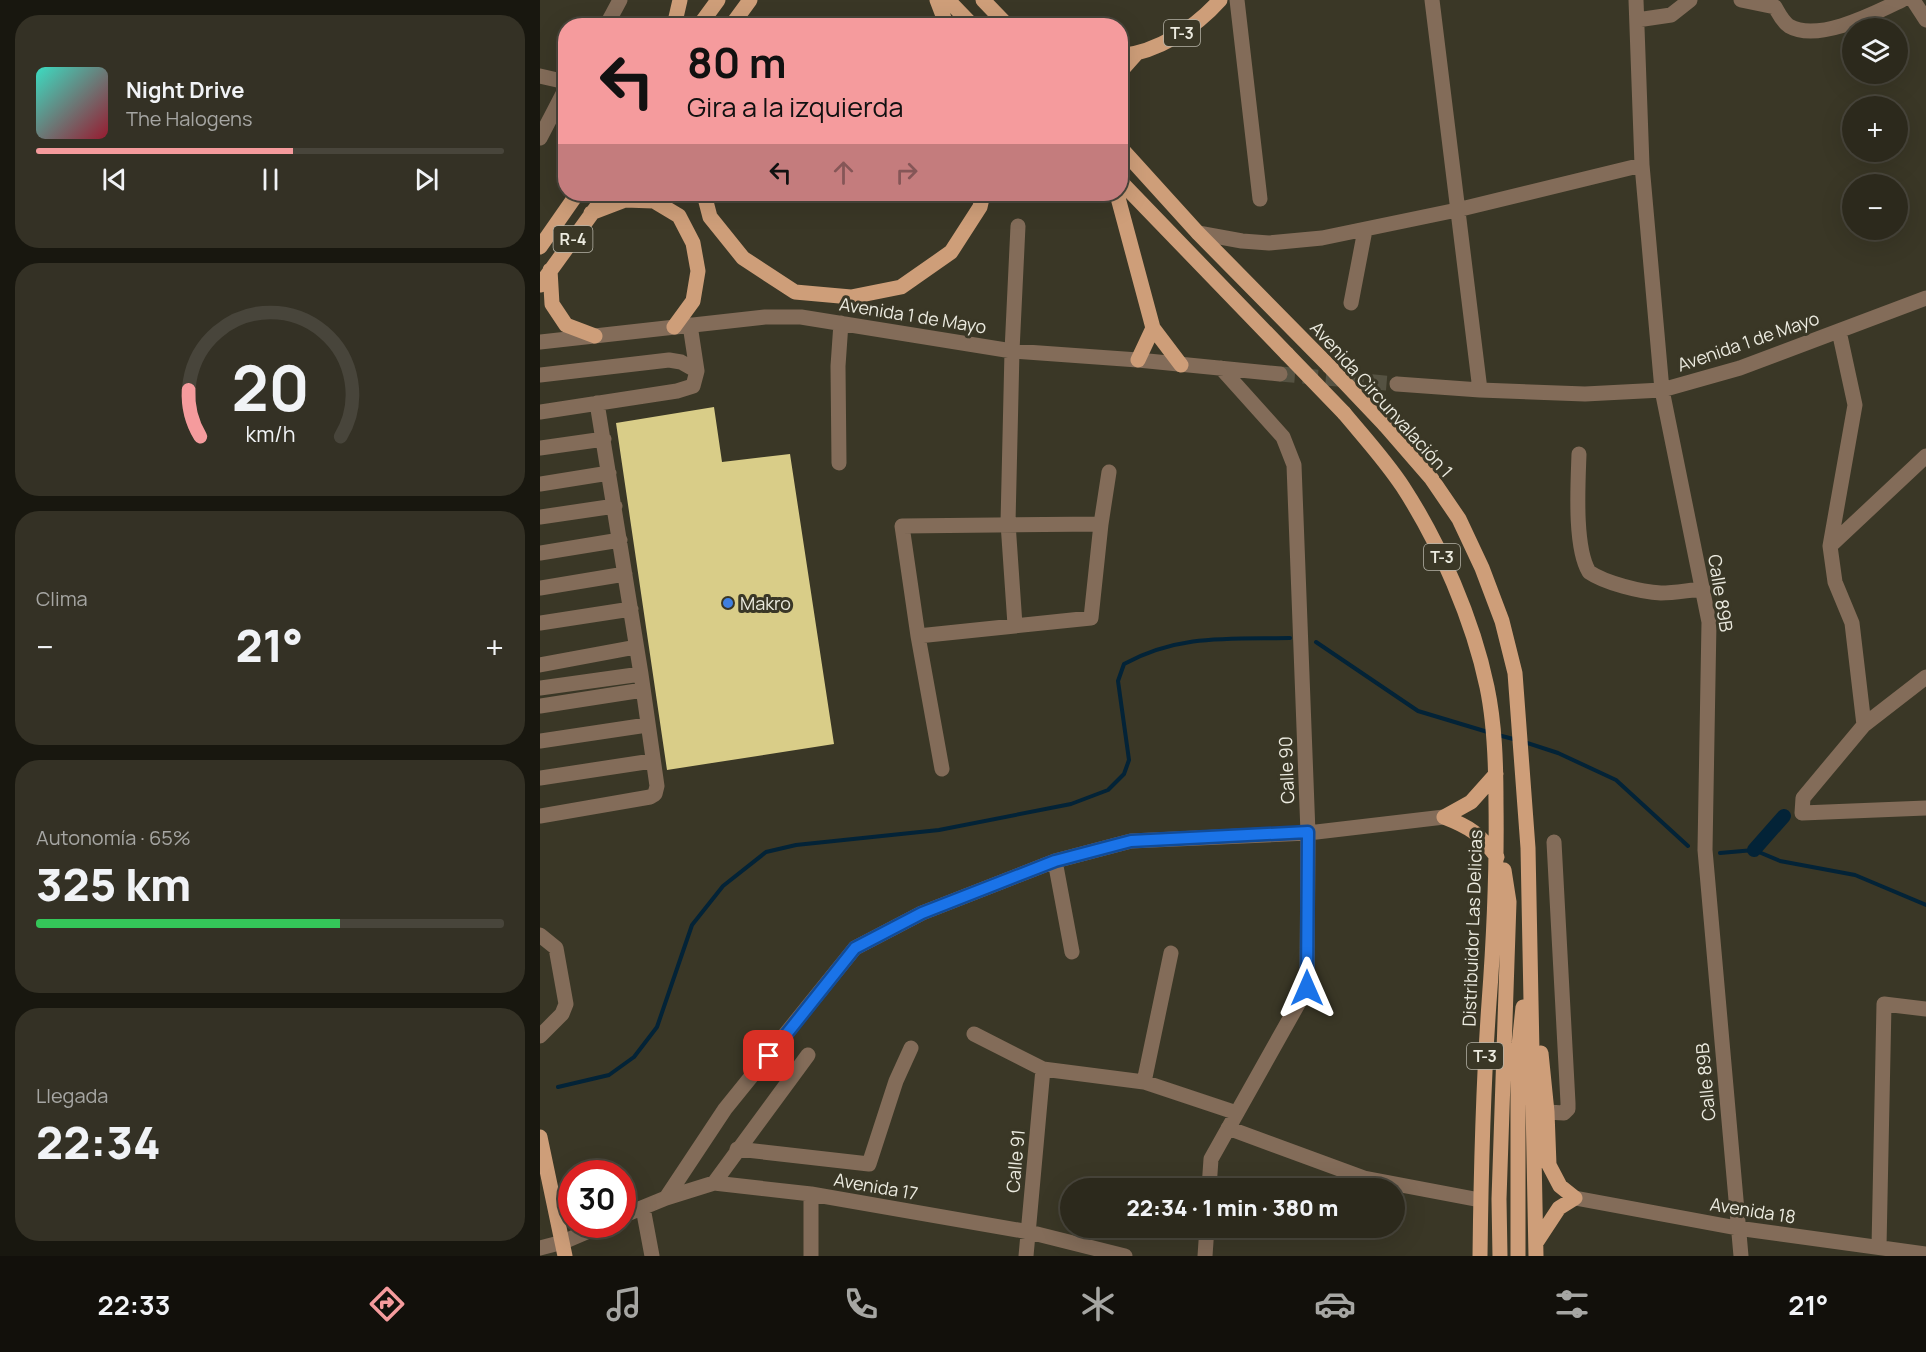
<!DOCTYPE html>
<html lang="es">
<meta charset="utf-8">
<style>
body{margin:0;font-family:Manrope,sans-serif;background:#343125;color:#f1f3f6;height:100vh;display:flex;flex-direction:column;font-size:22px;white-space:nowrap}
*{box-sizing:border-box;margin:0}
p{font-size:20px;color:#a6a6a3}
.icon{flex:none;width:33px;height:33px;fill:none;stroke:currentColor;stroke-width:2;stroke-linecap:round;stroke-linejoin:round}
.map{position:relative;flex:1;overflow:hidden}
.panel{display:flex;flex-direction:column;gap:15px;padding:15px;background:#18170f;width:540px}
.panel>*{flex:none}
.hud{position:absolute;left:18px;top:18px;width:570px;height:183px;border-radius:24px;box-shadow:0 6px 24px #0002,0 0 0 2px #48453b;background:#f59b9d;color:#111;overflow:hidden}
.controls{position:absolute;left:1302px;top:18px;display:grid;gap:12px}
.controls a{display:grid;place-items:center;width:66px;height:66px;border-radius:50%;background:#2c291c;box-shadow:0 6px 24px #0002,0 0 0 2px #48453b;font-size:30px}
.speed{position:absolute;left:18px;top:1160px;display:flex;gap:12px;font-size:30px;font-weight:700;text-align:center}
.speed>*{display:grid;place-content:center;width:78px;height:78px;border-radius:50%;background:#2c291c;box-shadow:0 6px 24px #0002,0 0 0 2px #48453b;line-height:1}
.speed .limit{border:9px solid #d22;background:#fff;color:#111}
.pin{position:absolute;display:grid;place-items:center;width:51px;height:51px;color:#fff;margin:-26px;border-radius:12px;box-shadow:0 3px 9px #0006}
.me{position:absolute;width:66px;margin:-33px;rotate:0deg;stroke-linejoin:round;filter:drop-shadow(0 0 4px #0008)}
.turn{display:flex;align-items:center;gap:21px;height:126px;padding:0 30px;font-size:27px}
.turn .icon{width:78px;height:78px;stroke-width:2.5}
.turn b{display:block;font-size:42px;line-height:51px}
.lanes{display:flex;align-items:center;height:57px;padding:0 30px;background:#0003;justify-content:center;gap:30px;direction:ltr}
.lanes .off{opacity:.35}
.big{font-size:45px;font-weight:800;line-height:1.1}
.panel .widget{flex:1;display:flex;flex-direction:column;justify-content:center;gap:9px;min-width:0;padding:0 21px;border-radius:24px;background:#343125}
.panel .dial{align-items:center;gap:0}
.dial svg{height:156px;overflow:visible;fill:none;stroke:#48453b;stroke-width:7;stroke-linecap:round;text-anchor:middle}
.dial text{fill:#f1f3f6;stroke:none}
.song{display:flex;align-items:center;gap:18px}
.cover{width:72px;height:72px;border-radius:9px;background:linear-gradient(135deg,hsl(170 70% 55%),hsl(350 70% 35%))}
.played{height:6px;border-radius:3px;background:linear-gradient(90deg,#f59b9d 55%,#48453b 55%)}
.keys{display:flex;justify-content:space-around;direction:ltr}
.heat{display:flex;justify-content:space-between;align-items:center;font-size:33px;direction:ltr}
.charge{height:9px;border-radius:4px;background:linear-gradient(90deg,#34c759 65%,#48453b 0)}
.trip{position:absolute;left:520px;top:1178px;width:345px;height:60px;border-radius:30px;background:#2c291c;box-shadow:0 6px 24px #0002,0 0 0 2px #48453b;font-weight:800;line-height:60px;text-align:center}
.tabs{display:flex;height:96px;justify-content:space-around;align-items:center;background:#12100b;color:#a6a6a3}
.tabs .icon{width:42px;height:42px}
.tabs .selected{color:#f59b9d}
.tabs b{font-size:27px;color:#f1f3f6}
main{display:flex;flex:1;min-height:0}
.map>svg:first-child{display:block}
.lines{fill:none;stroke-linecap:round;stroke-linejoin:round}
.stream{stroke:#032337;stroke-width:4}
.canal{stroke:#032337;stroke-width:14}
.building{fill:#d9cd88}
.minor-tunnel{stroke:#555242;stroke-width:15;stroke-dasharray:15 8;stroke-linecap:butt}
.minor{stroke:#836c59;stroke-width:15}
.major{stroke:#ce9e79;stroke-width:15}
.major-bridge{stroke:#ce9e79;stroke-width:15}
.route-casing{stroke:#114b97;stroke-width:15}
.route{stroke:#1a73e8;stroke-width:10}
.shop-dot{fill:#3f7fe0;stroke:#3a3726;stroke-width:2}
.labels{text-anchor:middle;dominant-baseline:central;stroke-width:6;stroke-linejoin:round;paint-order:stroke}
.shield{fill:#3a3726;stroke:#b6b4a8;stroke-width:1.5}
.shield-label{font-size:16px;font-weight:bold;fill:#ebeadf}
.street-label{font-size:18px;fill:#ebeadf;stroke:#3a3726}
.poi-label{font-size:18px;fill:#ebeadf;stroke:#3a3726;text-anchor:start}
</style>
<main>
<section class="panel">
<div class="widget">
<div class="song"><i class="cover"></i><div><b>Night Drive</b><p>The Halogens</p></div></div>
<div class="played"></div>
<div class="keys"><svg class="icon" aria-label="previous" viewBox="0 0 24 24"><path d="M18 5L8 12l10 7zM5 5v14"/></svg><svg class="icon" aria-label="pause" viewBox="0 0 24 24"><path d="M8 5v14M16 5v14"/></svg><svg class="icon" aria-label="next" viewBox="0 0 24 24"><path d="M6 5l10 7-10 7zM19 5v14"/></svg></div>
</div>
<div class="widget dial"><svg viewBox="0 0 100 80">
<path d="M14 69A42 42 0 1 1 86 69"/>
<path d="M14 69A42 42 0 0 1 8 45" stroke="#f59b9d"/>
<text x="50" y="56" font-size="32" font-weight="700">20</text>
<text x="50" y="72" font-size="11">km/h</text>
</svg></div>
<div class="widget"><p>Clima</p>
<div class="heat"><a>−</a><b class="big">21°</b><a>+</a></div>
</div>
<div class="widget"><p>Autonomía · 65%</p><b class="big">325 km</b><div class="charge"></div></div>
<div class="widget"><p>Llegada</p><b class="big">22:34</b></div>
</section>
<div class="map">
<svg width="1386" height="1256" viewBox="0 0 1386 1256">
<rect width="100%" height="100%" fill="#3a3726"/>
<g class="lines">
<path class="stream" d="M776 642 878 711 951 733
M958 735 977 740
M984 742 1018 753 1076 780 1148 846
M1180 853 1214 850 1240 861 1315 875 1386 905
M18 1087 69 1075 94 1057 117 1027 152 925 183 886 226 852 256 845 399 830 531 804 568 790 584 774 589 760 578 681 584 664C639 634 689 639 750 638"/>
<path class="canal" d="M1214 850 1244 816"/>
</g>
<path class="building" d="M174 407 182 462 250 454 294 744 127 770 76 423Z"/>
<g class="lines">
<path class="minor-tunnel" d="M740 374 857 384"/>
<path class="minor" d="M697 0 720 199
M892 0 940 390
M1096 0 1102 165
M1201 0 1235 7C1239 14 1242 21 1249 26 1278 43 1335 13 1362 0
M1373 0 1386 20
M1097 20 1131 15 1150 0
M66 26 80 0
M0 76 26 82
M0 138 26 88
M658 233 702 241 729 243 782 238 917 210 1102 165 1122 390 1169 622 1165 850 1201 1256
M811 303 825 230
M1299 331 1315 405 1290 546 1295 582 1312 623 1324 725
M0 342 225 317H261L472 351 598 360 740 374
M0 375 129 360 141 362 157 371
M857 384 940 390 1045 394 1122 390 1200 368 1386 298
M0 412 137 391 153 386 157 371 150 325
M0 448 64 439
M1039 454C1038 484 1034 547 1049 572 1065 583 1101 592 1121 593 1135 593 1149 590 1163 589
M299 463 298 366 301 323
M0 484 69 473
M0 517 75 506
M561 524 362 526 378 636 551 618 561 524 569 472
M1290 546 1386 456
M0 553 80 540
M0 588 85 574
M0 623 91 609
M475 625 468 523 472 351 478 226
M378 636 402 769
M0 665 96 647
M1386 677 1324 725 1263 798 1262 813 1386 808
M0 688 101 674 57 403
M0 706 103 690
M0 741 107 725
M0 778 112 761
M0 816 110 797 115 794 117 786 101 674
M515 861 532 952
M0 935 16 948 26 1004 22 1014 0 1036
M434 1034 503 1069 604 1082 697 1113
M604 1082 631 953
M1007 1112 1024 1113 1028 1109V1103L1014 842
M688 1128 824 1178 940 1200
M197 1149 329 1164 356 1081 371 1048
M174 1183 268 1055
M669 1188 671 1159 767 988 768 833 754 465 743 437 681 368
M271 1194V1256
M126 1198 185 1109 315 948 382 913 515 861 591 841 768 833 904 817
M1035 1198 1197 1228 1386 1254
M103 1208 112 1256
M82 1216 126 1198 174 1183 271 1194 489 1232 585 1256
M1339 1247 1344 1004 1386 1009
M0 1248 23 1242 65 1224
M486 1256 503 1069
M665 1256 667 1227"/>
<path class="major" d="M397 0 407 26
M408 0 433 26
M443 0 468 26
M134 26 140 0
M159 26 178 0
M191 26 210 0
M580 56C618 52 655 28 680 0
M580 72 596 54
M580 147 658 233 789 366
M580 181 747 354
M164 194 170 217 203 258 255 292 311 297 361 287 411 252 440 207 443 194
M577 194 613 328 641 365
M51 213 85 200 114 201 139 216 153 243 158 271 153 301 134 327
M0 247 37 194
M10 270 12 304 26 325 55 336
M0 285 66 194
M598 360 613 328
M804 413C824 437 846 461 863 487 900 544 933 620 947 687 955 725 956 765 956 804 957 870 954 936 949 1003 943 1087 941 1171 940 1256
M845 425 891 478 919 519 942 568 962 621 975 673 988 848 996 1256
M904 817 931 802 956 774
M904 817C932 828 938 833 957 857
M0 1137 25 1256
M996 1243 1019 1208 1035 1198 1020 1186 1009 1165 1007 1112 1001 1053
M960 1256 959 1199 969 902 964 870
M978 1256V1055L983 1007"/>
<path class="major-bridge" d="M747 354 804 413
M789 366 845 425"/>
</g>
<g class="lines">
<g class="route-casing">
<path id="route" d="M229 1056 315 948 382 913 515 861 591 841 768 832 767 988"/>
</g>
<use href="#route" class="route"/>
</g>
<circle class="shop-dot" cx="188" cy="603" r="6"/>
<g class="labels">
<g class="shield">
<rect x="624" y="20" width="36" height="26" rx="4.5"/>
<rect x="13.5" y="226" width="39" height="26" rx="4.5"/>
<rect x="884" y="544" width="36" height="26" rx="4.5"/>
<rect x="927" y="1043" width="36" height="26" rx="4.5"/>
</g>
<g class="shield-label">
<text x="642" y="33">T-3</text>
<text x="33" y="239">R-4</text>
<text x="902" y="557">T-3</text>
<text x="945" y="1056">T-3</text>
</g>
<g class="street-label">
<text transform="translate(373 315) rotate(9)">Avenida 1 de Mayo</text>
<text transform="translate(1208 341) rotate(-19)">Avenida 1 de Mayo</text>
<text transform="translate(842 399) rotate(48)">Avenida Circunvalación 1</text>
<text transform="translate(1181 593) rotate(81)">Calle 89B</text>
<text transform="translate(746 770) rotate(-92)">Calle 90</text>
<text transform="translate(932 928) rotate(-88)">Distribuidor Las Delicias</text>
<text transform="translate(1165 1082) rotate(-95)">Calle 89B</text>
<text transform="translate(475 1161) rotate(-85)">Calle 91</text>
<text transform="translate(336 1186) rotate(10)">Avenida 17</text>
<text transform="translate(1213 1210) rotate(9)">Avenida 18</text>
</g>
<g class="poi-label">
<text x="200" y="603">Makro</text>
</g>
</g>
</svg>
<div class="controls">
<a><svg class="icon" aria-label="layers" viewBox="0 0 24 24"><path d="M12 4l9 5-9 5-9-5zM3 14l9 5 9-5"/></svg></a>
<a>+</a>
<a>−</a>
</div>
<div class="speed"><div class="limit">30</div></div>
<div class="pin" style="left:229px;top:1056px;background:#d93025"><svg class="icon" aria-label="arrive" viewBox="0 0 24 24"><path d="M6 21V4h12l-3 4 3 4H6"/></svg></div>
<svg class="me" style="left:767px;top:988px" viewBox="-20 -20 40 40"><path d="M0-17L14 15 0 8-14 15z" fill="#1a73e8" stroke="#fff" stroke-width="4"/></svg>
<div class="trip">22:34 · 1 min · 380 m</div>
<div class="hud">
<div class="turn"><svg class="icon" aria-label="left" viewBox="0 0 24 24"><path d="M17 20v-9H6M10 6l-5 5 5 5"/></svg><div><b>80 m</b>Gira a la izquierda</div></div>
<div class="lanes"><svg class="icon" aria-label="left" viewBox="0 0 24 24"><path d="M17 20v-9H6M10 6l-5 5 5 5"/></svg><svg class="icon off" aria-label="ahead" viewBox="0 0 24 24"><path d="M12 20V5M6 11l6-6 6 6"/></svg><svg class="icon off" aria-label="right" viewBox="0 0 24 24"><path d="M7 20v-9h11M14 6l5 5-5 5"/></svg></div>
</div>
</div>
</main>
<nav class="tabs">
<b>22:33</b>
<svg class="icon selected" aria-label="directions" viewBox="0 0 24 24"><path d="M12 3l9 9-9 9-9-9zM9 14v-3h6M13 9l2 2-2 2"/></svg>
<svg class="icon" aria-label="music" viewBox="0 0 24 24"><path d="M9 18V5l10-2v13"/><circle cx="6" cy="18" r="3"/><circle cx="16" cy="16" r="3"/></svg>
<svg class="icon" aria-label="phone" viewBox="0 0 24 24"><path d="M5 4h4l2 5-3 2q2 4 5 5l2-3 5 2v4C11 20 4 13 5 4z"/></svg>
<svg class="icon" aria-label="climate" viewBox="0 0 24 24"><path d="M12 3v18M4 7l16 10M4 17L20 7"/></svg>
<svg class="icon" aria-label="car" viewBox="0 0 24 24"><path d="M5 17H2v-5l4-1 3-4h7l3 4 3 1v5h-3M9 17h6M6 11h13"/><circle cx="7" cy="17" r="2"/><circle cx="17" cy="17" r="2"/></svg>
<svg class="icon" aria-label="filters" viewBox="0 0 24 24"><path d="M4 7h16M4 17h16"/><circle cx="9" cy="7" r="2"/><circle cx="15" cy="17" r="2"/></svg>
<b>21°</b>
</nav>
